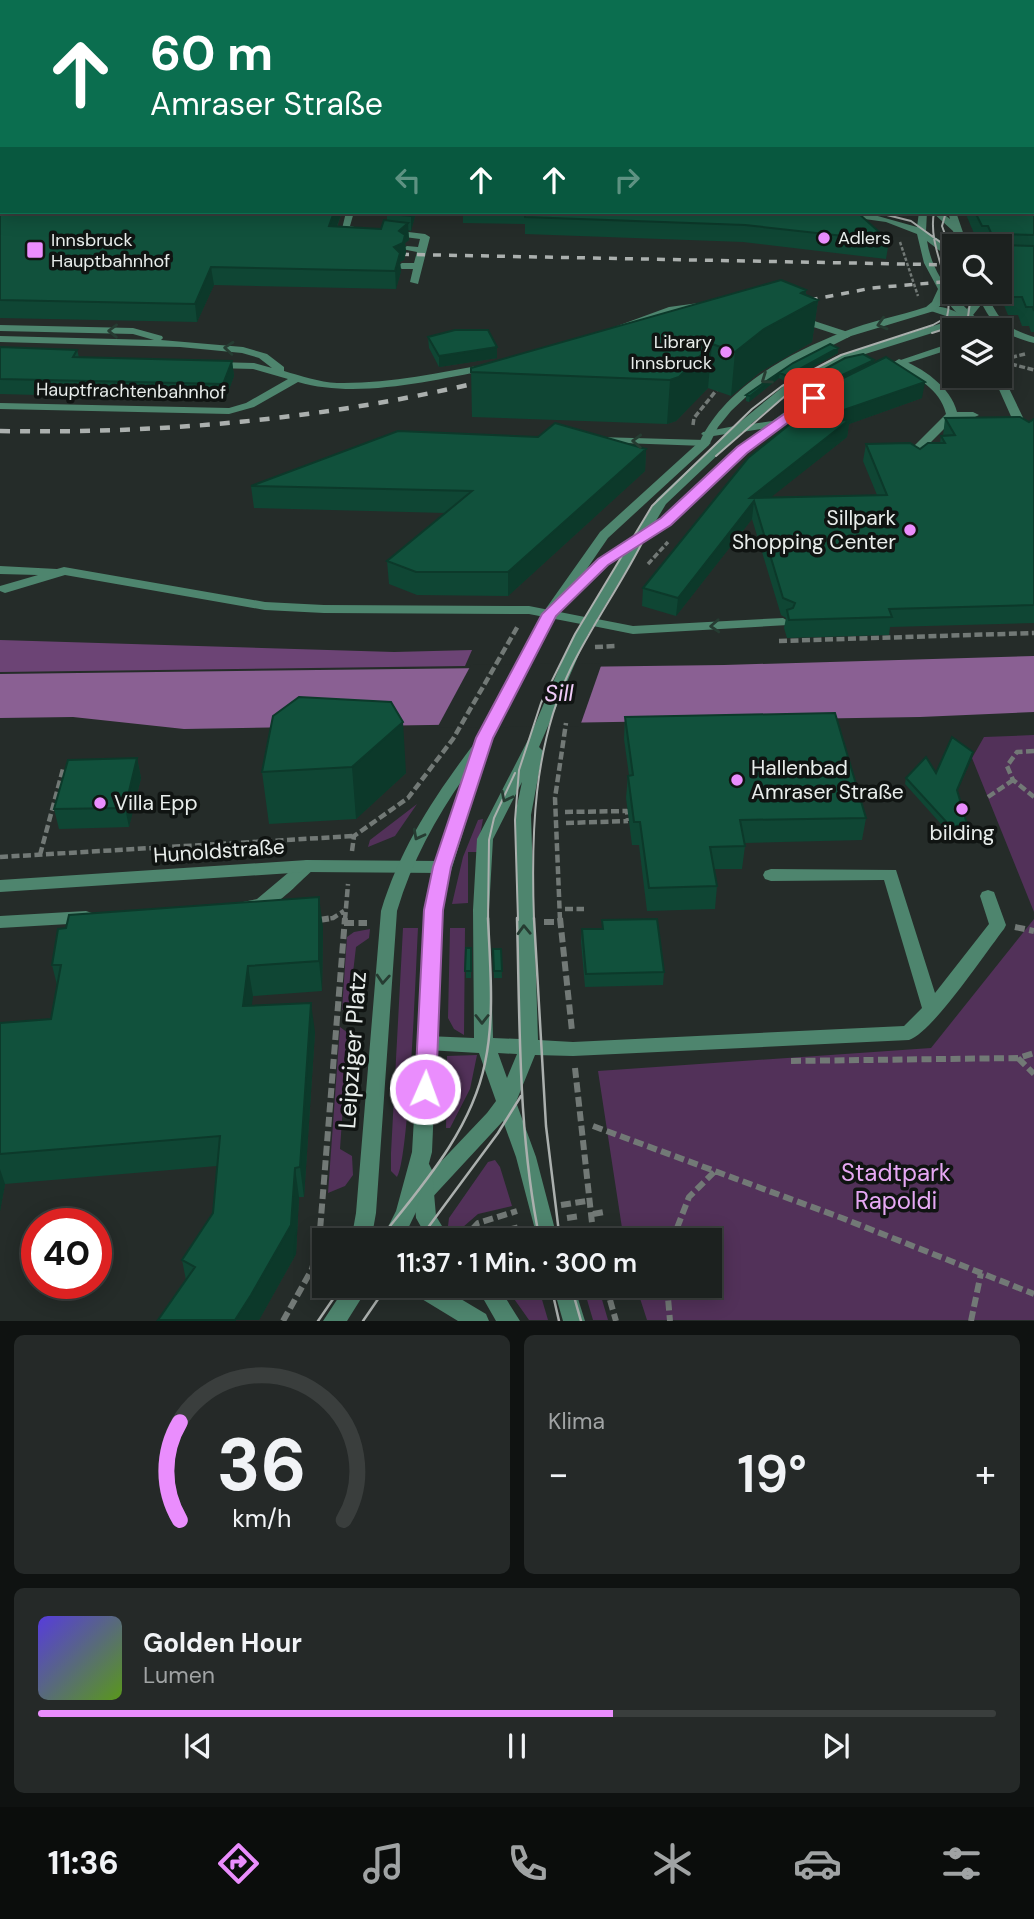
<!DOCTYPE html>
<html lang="de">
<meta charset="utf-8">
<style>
body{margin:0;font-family:"DM Sans",sans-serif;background:#252928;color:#f1f3f6;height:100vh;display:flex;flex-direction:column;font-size:26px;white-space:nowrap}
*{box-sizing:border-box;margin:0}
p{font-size:23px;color:#a0a3a4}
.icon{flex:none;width:38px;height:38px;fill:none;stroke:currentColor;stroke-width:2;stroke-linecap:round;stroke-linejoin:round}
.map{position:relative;height:1321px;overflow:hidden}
.drawer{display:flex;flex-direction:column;gap:14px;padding:14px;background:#0f1211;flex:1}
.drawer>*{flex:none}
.banner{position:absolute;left:0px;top:0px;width:1034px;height:214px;box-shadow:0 4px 18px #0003,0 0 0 2px #3a3e3d;background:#0b6e4f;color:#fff;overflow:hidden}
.controls{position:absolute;left:942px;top:234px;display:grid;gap:14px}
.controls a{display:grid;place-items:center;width:70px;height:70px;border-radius:0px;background:#1c211f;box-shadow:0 4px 18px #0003,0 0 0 2px #3a3e3d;font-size:35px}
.speed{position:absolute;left:21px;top:1208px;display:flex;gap:14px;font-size:35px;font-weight:700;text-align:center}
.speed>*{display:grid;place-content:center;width:91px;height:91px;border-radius:50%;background:#1c211f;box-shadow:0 4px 18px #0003,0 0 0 2px #3a3e3d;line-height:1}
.speed .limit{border:10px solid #d22;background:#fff;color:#111}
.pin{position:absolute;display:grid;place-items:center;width:60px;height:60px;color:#fff;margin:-30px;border-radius:14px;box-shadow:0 4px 10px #0006}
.me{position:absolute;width:77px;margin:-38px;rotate:2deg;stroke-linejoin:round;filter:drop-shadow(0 0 5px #0008)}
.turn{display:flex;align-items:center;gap:24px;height:147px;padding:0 35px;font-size:32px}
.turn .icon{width:91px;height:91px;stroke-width:2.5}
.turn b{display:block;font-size:49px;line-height:60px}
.lanes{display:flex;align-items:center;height:66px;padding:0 35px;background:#0003;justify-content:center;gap:35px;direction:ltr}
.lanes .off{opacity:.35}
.big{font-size:52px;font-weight:600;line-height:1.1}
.drawer .widget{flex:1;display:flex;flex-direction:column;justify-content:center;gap:10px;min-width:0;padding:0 24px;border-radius:10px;background:#252928}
.drawer .dial{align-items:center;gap:0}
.dial svg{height:182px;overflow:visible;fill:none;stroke:#3a3e3d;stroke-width:7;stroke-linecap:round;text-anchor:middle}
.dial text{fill:#f1f3f6;stroke:none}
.song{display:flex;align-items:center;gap:21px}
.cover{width:84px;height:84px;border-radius:10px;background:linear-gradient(135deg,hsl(250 70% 55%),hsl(90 70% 35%))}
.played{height:7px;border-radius:4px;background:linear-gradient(90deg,#ea8dfd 60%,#3a3e3d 60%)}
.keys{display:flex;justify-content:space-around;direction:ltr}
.heat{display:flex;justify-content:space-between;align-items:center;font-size:38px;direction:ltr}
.drawer .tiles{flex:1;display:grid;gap:14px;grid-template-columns:1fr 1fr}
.widget:last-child{grid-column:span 2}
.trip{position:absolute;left:312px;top:1228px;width:410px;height:70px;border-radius:0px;background:#1c211f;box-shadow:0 4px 18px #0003,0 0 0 2px #3a3e3d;font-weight:600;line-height:70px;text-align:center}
.dock{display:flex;height:112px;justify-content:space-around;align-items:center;background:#0b0d0c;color:#a0a3a4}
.dock .icon{width:49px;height:49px}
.dock .active{color:#ea8dfd}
.dock b{font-size:32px;color:#f1f3f6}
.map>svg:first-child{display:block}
.green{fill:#523159}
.forest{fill:#6c4475}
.water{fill:#8a6093}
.pier{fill:#252c29}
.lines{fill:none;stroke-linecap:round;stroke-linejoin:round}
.path-far3{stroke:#727976;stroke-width:2.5;stroke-dasharray:3.5 2;stroke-linecap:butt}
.path-far2{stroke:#727976;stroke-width:3.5;stroke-dasharray:6 2.5;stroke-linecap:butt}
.path-far1{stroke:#727976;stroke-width:4.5;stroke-dasharray:8 3.5;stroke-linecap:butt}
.path{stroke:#727976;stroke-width:6;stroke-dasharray:10 4.5;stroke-linecap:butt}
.service{fill:#4e856e;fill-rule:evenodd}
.pedestrian{fill:#4e856e;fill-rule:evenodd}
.minor{fill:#4e856e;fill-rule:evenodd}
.tertiary{fill:#4e856e;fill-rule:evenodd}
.tram-far1{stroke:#abb0ae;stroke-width:2}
.tram{stroke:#abb0ae;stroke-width:2.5}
.rail-far1{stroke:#abb0ae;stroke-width:3.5;stroke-dasharray:8 8;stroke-linecap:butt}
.rail{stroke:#abb0ae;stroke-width:4.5;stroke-dasharray:10 10;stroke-linecap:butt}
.wall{fill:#0f4634}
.shaded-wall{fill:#0c392a}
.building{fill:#11513c;stroke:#0c392a;stroke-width:2}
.oneway{stroke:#263c32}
.route{fill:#ea8dfd;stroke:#985ca4;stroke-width:2}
.poi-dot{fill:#ea8dfd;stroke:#101412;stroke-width:2.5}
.labels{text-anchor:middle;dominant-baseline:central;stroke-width:7;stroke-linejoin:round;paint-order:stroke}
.far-poi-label{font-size:18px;fill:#e8edeb;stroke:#101412;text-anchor:start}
.far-street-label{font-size:18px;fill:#e8edeb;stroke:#101412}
.poi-label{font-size:21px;fill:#e8edeb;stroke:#101412;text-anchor:start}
.street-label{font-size:21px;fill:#e8edeb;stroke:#101412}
.water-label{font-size:23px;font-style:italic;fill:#f2cdfa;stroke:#101412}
.near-street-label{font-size:24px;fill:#e8edeb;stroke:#101412}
.near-park-label{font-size:24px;fill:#e6a8f3;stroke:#101412}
</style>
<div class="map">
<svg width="1034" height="1321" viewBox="0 0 1034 1321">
<rect width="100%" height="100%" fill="#252c29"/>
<path class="green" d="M1034 735V912L972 758 984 737Z
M417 804 395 836 368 847 370 840Z
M483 819 477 852H468V903L452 904 463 857 478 820Z
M1034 919V1320H647L636 1286H709V1241H624L598 1071 931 1048Z
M403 928H418C416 964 409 1161 397 1177L391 1171V1153Z
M450 928H465L464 1035 454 1029 448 1018Z
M370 929 369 938 356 947 349 1007 342 1010 347 937 354 932Z
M340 1027 348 1033 340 1149 352 1156 353 1175 345 1186 328 1193Z
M477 1055 470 1089 450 1128H446L447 1056Z
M495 1160 500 1167 512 1206 478 1214 455 1234 448 1226 449 1218 488 1162Z
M505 1286H538L548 1320H529Z
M583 1286H598L608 1320H593Z"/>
<path class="forest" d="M0 640 394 652 472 650 465 666 0 672Z"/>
<path class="water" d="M1034 656V712L920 717 184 729 73 717 0 718V674L724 665Z"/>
<path class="pier" d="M602 663 580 726 437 728 471 665Z"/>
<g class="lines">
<path class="path-far3" d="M900 242 918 296
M1009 347 1011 353"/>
<path class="path-far2" d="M1011 352 1009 358 1025 354
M1011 364 1034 370
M941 368 954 366
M693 425 694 418 719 387
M648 564 668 542"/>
<path class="path-far1" d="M779 641 1034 633
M595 647 617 646
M1034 751 1017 752 1007 766 1013 780 1034 797
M988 797 1013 780
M565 812 627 811 628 821
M566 823 628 821
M352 851 354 836 408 798 453 739 518 626
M40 855 63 769H69
M0 857 354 836
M565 909H584
M319 920 333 918 344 911
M345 920 348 884
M560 920 555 798 566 723"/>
<path class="path" d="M560 918 572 1031
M319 920 332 918
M544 922H561
M344 923H367
M1015 927 1034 931
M1018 1058 1034 1074
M791 1061 1018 1058 1034 1053
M575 1068 594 1241
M593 1126 842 1218 1034 1294
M561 1205 587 1201
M593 1214 604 1212
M567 1218 581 1216
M462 1240 478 1223 517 1211
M482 1241 491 1234 519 1227
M672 1241 689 1197 715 1171
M606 1286 616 1321
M667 1286 670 1321
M283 1321 312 1269 319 1243 345 918
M971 1321 981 1273"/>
<path class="service" d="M346 212H354L350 226 364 229V233L342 229Z
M392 230 425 234 430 237 418 284 410 282 413 269H402L397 266 402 263H414L417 252 402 249 407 246 418 247 420 239 389 235 387 233Z
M974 292H984L981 305 969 320 976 331H966L961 324 843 361 793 389 751 424 779 420 785 423 779 426 742 432 666 504 597 619 633 626 783 618 790 622 788 625 633 634 593 626 586 638 539 747 543 751 531 815 538 1040 573 1042 904 1026 922 1008 884 880 771 881 765 879 763 875 765 871 771 869 896 870 935 993 989 924 980 896 982 892 988 890 994 892 1006 925 1004 929C986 952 932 1033 909 1040L573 1056 535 1055 516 1102 536 1157 558 1241H538L516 1157 503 1121 428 1202 421 1205 414 1202 411 1196 414 1190 487 1113 496 1101 479 1053 427 1050 421 1048 418 1043 421 1038 427 1036 474 1038 473 910 477 839 530 736 572 638 581 624 529 614 324 613 265 610 65 575 5 593 0 591V586L38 575 0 574V566L57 569 64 567 265 602 324 605 529 606 585 617 657 499 726 434 707 437 701 434 703 432 735 426 785 385 835 357 955 319 925 309C935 303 952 309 962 315L971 304ZM522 782 515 815 520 1039 493 1038 489 910 493 839ZM498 1053 517 1054 507 1078Z
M706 302 710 303V307L674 312 614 332 609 329 669 307Z
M799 316 851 333 852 335 847 338 795 321V317Z
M0 325 133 328 162 336 163 338 161 340 243 347 267 354 284 367V371C301 376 319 382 337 383 388 384 438 373 488 364L493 367 488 370C429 381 356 399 298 382L254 407 229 414 0 409V403L229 408 246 403 288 379 253 369 215 368 210 365 215 362 254 363 272 368 259 358 242 353 180 347 0 342V336L154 340 133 334 0 331Z
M899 359C922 367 951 387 957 412H973L979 415 973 418H955L920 453 922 460 916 464 910 460 908 452 946 414C940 388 916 378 895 364L894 362Z
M598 437 705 440 711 443 705 446 594 442 592 440Z
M307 860 313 862 315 866 313 870C294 886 270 918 243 910L241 906 243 902 257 899 301 862Z
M86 911 92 913 94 917 92 921 86 923 0 928V916Z
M553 1286H574L585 1321H563Z"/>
<path class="pedestrian" d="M999 373 1003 376 1030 432 1028 434 1024 435 1018 432 993 376H999Z"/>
<path class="minor" d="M458 0H465L467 2H459Z
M307 860 442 861 448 863 450 867 448 871 442 873 307 872 0 892V880Z
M422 1161 429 1164 432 1170 436 1216 451 1241H429L416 1218 412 1170 415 1164Z
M409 1286H439L486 1314 489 1321H458L412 1293Z
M476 1286H498L520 1321H496Z"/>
<path class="tertiary" d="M858 0H864L865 2H859Z
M0 156H2V162H0Z
M832 212 867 213 917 227 919 212H927L926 231 954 250V256L940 251 927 241C934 284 962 303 990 331H978L955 311 944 298 941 305 934 311 851 336 791 366 748 395 731 411 718 427 709 445 608 538 584 573C610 548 643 533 671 511 685 500 696 485 709 473 732 452 822 376 851 380L852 382 818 400 765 437 717 479 681 516 608 565 578 594H569L556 614 492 738 443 897 432 1152 416 1212 402 1241H381L396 1211 412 1152 427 897 465 776C435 819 412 861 397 911L376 1213 371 1241H351L356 1213 381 911C400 848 434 797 473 745L476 744 542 614 600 532 700 441C726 387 789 353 843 332 870 321 899 316 926 307L932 302 938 289 924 263 917 234 886 222 836 215Z
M932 212H941L950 219 948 212H956L968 247H958L953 231Z
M976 292H986C998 319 1005 328 1034 337V343C1000 334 991 324 976 292Z
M954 342V348L883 371H875L874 369Z
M346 1286H369L347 1321H323Z"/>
<path class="tram-far1" d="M875 212 911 221 954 252
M946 212 942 226 951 251
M932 333 957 325 968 317 970 302 967 292
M716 456 785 396
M488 920 489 840 494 818 515 773
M518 920 515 820 519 770 541 703 575 634 652 506 752 409 782 386 841 355 933 325 947 317C956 284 927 250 934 212
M534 920C531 835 533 746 571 668 592 625 620 586 642 543"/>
<path class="tram" d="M517 918C520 1026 518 1135 540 1241
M534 918 546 1126 560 1241
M378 1241C420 1188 471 1132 485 1063 495 1016 490 966 488 918
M418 1241 498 1133 521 1096
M551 1286 559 1321
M571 1286 581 1321
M318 1321 342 1286
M363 1321 387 1286"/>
<path class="rail-far1" d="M385 254 954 265
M794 303 872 288 954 281"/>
<path class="rail" d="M0 431C166 434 327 419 489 380"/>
</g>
<path class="wall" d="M898 0H1034V147H1032V2H899Z
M1034 171V332H1031L1029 326H1022L1018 315H1008L999 293 1001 282 999 277V247H986L985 244 978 243 965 212H1032Z
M0 176 2 212H342L337 227 381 229 387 221V214L416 212 411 231 408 230 409 240 405 243 406 252 404 260 400 262 401 271 396 289 214 285 197 322 0 318Z
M463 212H857L889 241 886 259 743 242 525 234V224L463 223Z
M806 290V295L818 300 812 342 760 372 731 396 708 388 676 421 667 424 472 417 471 368Z
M428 337 497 347V358L439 367 429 348Z
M0 347 77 350 79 357 232 361 234 376 225 400 0 394Z
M838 348V353L786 382 779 378 749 402 746 401V395L793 363Z
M874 360 873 364 922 398 849 424 847 437 771 497 877 495 863 461 866 444 920 449 940 443 941 436H943L945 418 1029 422 1034 419V623L890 627 889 635 787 638 784 628 786 618 781 615 752 519 676 616 642 606 643 588 830 392 831 386 814 394 801 388V382Z
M646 449 645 471 508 596 417 595 389 584 387 561 446 513 254 508 251 486Z
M273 716 406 773 356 819 269 824 262 772Z
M625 717 866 818 862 840 744 843 745 846 742 869H714L717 886 715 909 647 911 639 845H632L626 798 628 776 629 775 624 739Z
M973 752 972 758 957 791 966 830 949 833 905 784 906 778 936 773Z
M137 758 141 778 129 827 59 829 54 809Z
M602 920 664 972 663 985 585 987 581 942 582 929H602Z
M323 927 322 991 253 996 251 1005 315 1032 304 1197H299L296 1254 259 1320H158L186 1280 182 1260 213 1213 217 1166 5 1184 0 1211V1023L51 1019 57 985 52 965Z
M466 948H471V978H466Z
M493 949H501L502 978H494Z"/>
<path class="shaded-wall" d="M0 76H2V91H0Z
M334 212H342L330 244 329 226Z
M412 212H416L411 231V216Z
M408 223 409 240 405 243 406 252 404 260 400 262 401 271 396 289 394 247 399 231Z
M211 267 214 285 197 322 195 304Z
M806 290 804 307 818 300 812 342 760 372 731 396 735 352 801 293Z
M712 344 708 388 676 421 667 424 670 380Z
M497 347V358L439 367V356Z
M838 348V353L786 382 787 376Z
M874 360 873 366 831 384V386L814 394 815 388Z
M232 361 234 376 225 400 223 384Z
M780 373 779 378 749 402 750 396Z
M925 382 922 398 849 424 847 437 756 509 754 501 752 519 676 616 678 598 750 498 812 421Z
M646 449 645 471 508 596V572Z
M403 722 406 773 356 819 352 767Z
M973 752 972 758 955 796 957 790Z
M137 758 141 778 129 827 125 808Z
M967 824 966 830 949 833 951 827Z
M319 897 323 927 322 991 319 961Z
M248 966 253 996 248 1035 243 1006Z
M311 1003 315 1032 304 1197 300 1167Z
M295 1168 299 1197 296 1254 259 1320H235Z
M0 1169 5 1184 0 1211Z"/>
<path class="building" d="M0 0H390L389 2H2V76H0L1 52H0V18H1V10H0Z
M499 0H850L851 2H499Z
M906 0H1034V69H1033L1034 131H1032V2H907Z
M1032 171H1034V235L1001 234 1002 245 1034 246V311L1033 307H1026L1022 297H1012L1003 275H1010L999 251V247H997L988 226H982L975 212H1032Z
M0 176H2V212H334L329 226 381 229 384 220 408 223 399 231 405 235 403 243 394 247 400 253 395 271 211 267 195 304 0 300Z
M388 212H412L411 216 387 214Z
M525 212H857L889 241 745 225 525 217Z
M781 280 806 290 801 293 818 300 764 329 735 352 712 344 679 377 670 380 471 372V368Z
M455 330H488L497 347 439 356 428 337Z
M830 344 838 348 787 376 780 373 750 396 746 395 793 363Z
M0 347 77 350 73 357 232 361 223 384 0 379Z
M863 354 874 360 815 388 801 382 845 358Z
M886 357 925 382 812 421 849 420 750 498 887 495 866 444 910 443 920 449 928 443H945L941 436 955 435 945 418 1020 417 1029 422 1034 419V605L889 609 892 617 789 620 787 610 793 608 795 603 783 598 754 501 678 598 643 588 748 458 837 386 831 384Z
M555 423 646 449 508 572H416L387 561 472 491 251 486 398 431 538 437Z
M299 697 391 702 403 722 352 767 262 772 273 716Z
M835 713 866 818 740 820 745 846 710 847 717 886 649 888 640 822H634L628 776 633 775 625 717Z
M952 737 973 752 957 790 967 824 951 827 906 778 926 757 936 773Z
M137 758 125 808 54 809 68 760Z
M319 897V961L248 966 243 1006 311 1003 300 1167 295 1168 291 1225 251 1295 235 1320H158L195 1267 182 1260 213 1213 220 1136 0 1154V1023L51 1019 61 965H52L58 929 66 928 69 915Z
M657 919 664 972 586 974 582 929H603L602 920Z
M466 948H471V971H465Z
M493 949H501L502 971H494Z"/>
<defs><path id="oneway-chevron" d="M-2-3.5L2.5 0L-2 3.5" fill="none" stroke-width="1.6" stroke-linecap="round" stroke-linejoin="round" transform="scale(1.75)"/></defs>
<g class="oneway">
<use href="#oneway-chevron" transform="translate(882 324) rotate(163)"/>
<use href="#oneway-chevron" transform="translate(113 331) rotate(-179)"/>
<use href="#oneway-chevron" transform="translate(229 348) rotate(-175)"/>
<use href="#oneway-chevron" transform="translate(766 379) rotate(145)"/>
<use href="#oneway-chevron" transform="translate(637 441) rotate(-178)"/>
<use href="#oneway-chevron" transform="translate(715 626) rotate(177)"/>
<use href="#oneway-chevron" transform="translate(506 797) rotate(117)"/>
<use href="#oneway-chevron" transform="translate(418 835) rotate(118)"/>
<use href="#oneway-chevron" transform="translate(524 930) rotate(-92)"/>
<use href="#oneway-chevron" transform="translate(383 979) rotate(94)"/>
<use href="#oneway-chevron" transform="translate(482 1019) rotate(90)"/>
</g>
<path class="route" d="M810 396 821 398 747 453 671 525 608 565 556 616 493 738 451 867 443 910 436 1089 433 1096 425 1098 418 1096 415 1089 424 910 433 867 476 738 542 614 598 559 661 518 737 447Z"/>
<g class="poi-dot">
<circle cx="824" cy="238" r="7"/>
<rect x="26" y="241" width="18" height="18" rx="3.5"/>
<circle cx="726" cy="352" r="7"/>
<circle cx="910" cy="530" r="7"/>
<circle cx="737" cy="780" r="7"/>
<circle cx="100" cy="803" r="7"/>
<circle cx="962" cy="809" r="7"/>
</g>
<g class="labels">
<g class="far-poi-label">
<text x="838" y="238">Adlers</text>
<text x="51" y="240">Innsbruck<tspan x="51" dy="21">Hauptbahnhof</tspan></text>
<text x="712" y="342" text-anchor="end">Library<tspan x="712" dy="21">Innsbruck</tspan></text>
</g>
<g class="far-street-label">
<text transform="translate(131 391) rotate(1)">Hauptfrachtenbahnhof</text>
</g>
<g class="poi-label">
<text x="896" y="518" text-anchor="end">Sillpark<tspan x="896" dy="24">Shopping Center</tspan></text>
<text x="751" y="768">Hallenbad<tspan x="751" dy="24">Amraser Straße</tspan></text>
<text x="114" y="803">Villa Epp</text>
<text x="962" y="833" text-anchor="middle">bilding</text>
</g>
<g class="street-label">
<text transform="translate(219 851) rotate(-4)">Hunoldstraße</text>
</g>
<g class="water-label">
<text transform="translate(559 693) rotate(-1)">Sill</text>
</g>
<g class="near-street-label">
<text transform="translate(352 1050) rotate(-86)">Leipziger Platz</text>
</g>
<g class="near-park-label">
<text x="896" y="1172">Stadtpark<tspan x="896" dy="28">Rapoldi</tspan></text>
</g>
</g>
</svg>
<div class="controls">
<a><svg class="icon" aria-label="search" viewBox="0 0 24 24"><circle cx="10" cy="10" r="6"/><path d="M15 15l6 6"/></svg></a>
<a><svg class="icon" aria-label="layers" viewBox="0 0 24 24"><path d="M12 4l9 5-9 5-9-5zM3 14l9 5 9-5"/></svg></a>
</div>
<div class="speed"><div class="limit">40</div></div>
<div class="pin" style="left:814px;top:398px;background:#d93025"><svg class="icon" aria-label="arrive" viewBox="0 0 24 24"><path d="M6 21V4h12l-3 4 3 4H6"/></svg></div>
<svg class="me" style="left:425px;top:1089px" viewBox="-20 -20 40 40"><circle r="17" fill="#ea8dfd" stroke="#fff" stroke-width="3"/><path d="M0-11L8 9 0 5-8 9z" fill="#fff"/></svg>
<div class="trip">11:37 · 1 Min. · 300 m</div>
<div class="banner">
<div class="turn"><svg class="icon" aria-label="ahead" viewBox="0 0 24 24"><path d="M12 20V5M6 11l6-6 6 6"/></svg><div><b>60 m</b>Amraser Straße</div></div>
<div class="lanes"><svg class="icon off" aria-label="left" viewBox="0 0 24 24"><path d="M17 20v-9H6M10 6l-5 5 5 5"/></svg><svg class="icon" aria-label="ahead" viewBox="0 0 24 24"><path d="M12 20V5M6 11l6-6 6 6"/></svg><svg class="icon" aria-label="ahead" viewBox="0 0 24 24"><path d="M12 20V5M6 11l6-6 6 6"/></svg><svg class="icon off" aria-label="right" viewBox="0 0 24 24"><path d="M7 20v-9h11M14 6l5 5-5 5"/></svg></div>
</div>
</div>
<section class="drawer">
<div class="tiles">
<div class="widget dial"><svg viewBox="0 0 100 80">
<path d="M14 69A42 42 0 1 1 86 69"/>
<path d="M14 69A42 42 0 0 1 14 26" stroke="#ea8dfd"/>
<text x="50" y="56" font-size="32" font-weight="700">36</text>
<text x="50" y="72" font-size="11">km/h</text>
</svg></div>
<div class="widget"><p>Klima</p>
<div class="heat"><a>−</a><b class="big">19°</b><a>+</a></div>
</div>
<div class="widget">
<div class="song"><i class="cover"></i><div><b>Golden Hour</b><p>Lumen</p></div></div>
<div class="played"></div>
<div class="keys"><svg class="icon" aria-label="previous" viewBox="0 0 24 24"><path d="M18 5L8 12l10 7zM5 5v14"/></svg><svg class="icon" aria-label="pause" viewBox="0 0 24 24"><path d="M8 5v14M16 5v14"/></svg><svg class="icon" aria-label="next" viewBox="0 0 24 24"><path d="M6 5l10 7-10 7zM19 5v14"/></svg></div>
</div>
</div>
</section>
<nav class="dock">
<b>11:36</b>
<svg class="icon active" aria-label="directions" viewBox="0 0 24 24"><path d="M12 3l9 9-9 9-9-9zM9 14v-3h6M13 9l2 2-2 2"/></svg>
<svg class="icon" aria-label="music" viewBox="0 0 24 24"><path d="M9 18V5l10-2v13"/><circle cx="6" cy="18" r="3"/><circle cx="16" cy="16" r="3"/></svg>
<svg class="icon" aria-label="phone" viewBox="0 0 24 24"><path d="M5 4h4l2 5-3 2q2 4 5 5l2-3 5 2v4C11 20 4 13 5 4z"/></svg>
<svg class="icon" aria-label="climate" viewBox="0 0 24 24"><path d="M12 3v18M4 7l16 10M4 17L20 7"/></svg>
<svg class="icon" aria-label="car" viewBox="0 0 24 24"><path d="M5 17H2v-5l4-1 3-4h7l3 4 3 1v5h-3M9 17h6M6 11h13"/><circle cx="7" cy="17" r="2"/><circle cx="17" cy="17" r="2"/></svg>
<svg class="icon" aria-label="filters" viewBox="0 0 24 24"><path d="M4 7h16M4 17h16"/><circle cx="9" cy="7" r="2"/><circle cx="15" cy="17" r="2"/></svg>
</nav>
